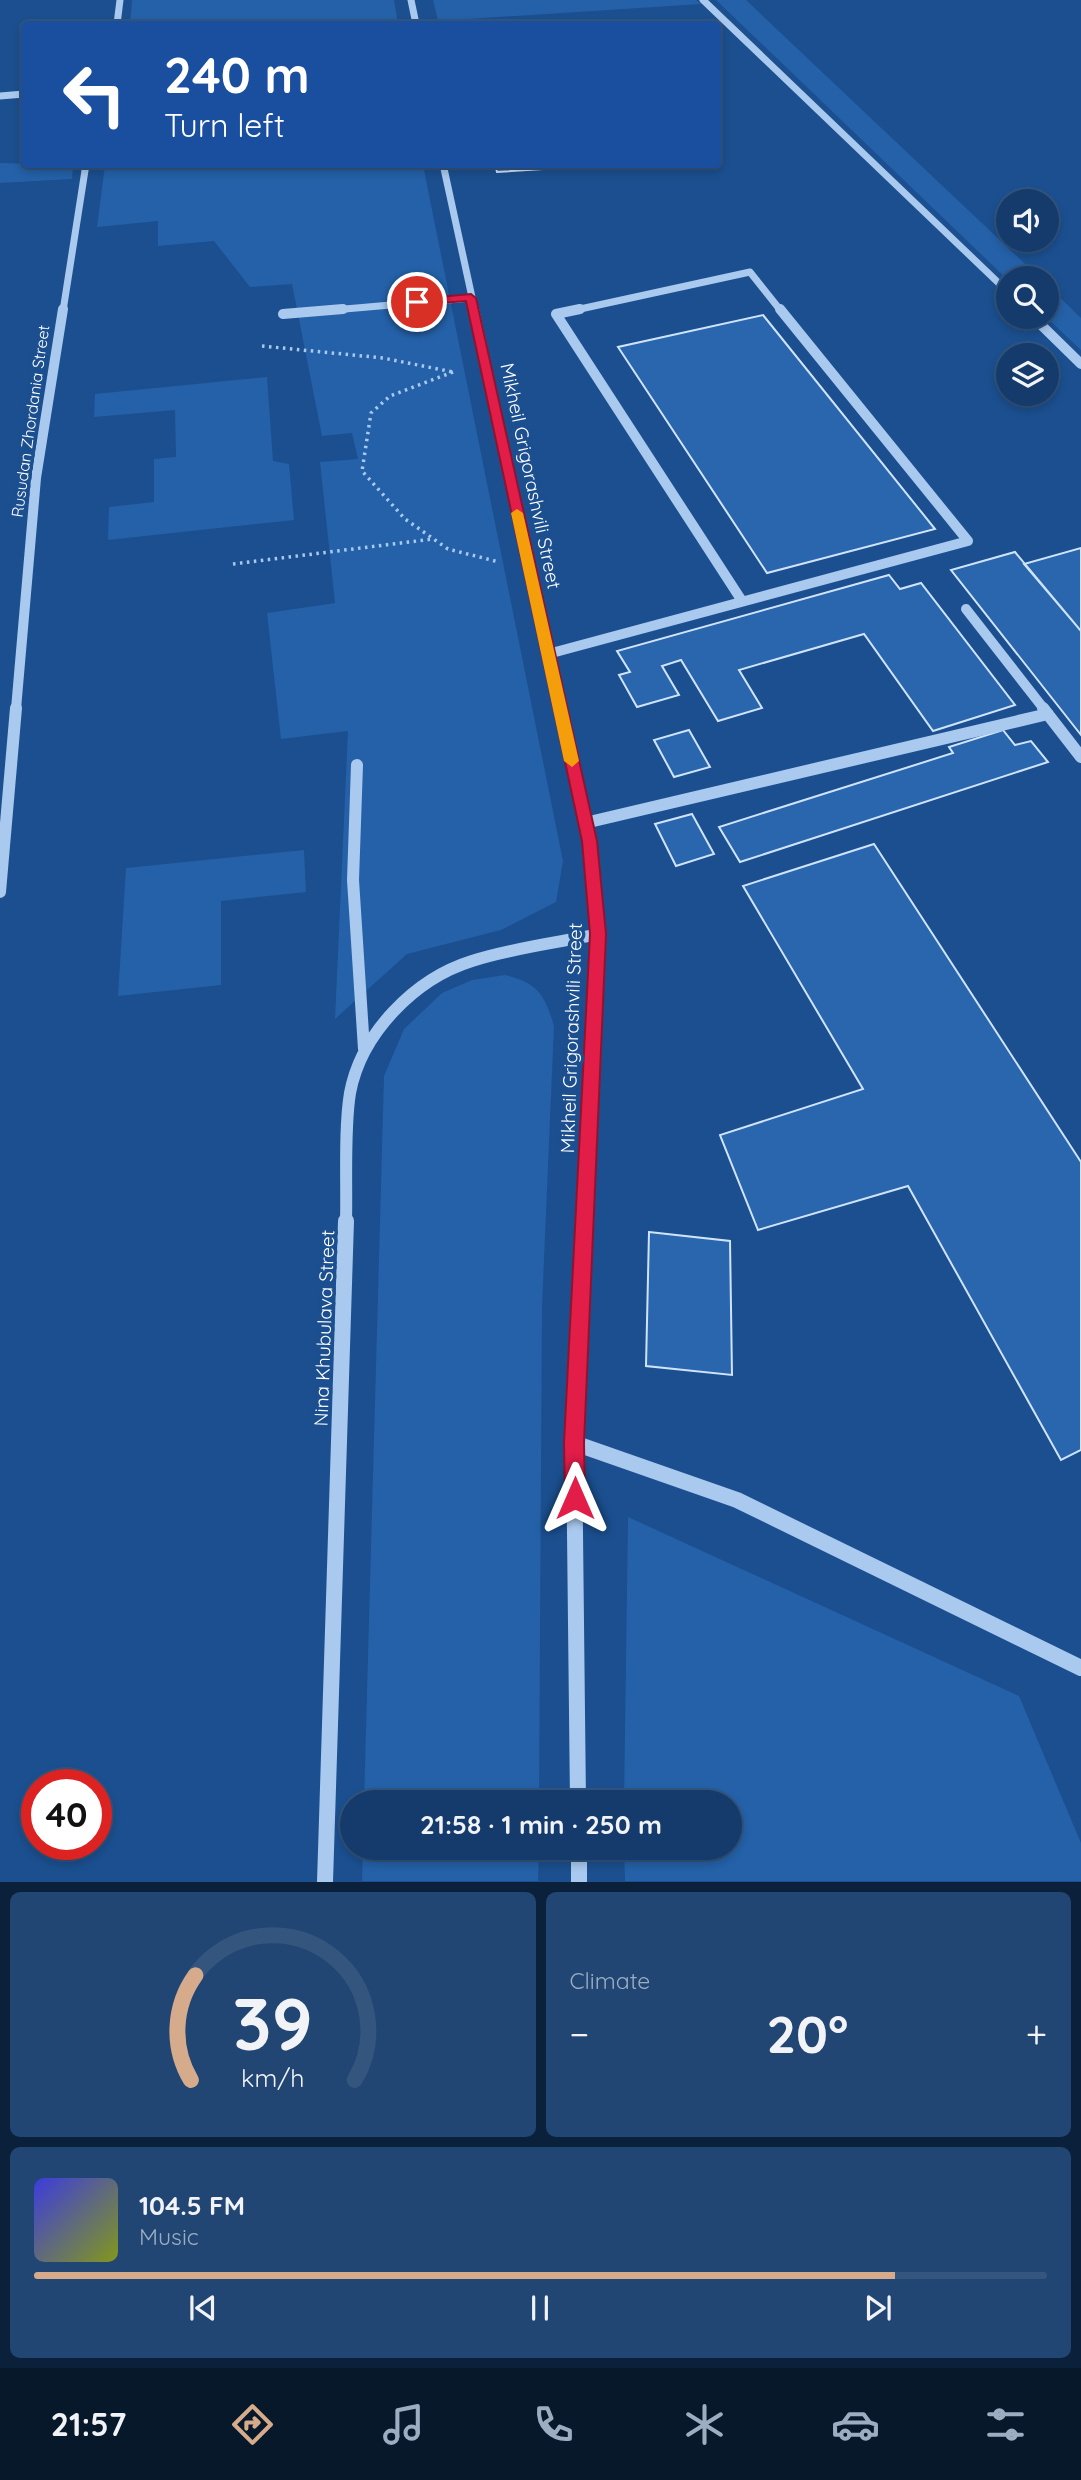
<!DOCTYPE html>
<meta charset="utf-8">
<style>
body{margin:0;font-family:Quicksand,sans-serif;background:#214673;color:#f1f3f6;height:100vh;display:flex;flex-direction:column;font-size:26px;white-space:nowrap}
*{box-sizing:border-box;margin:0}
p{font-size:23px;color:#9dadc1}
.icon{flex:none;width:38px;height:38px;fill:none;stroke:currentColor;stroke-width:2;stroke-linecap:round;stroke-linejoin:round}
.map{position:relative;height:1882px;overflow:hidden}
.details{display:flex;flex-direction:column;gap:10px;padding:10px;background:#0b203b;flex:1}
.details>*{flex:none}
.top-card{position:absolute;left:21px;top:21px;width:700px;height:147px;border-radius:7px;box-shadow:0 4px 10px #0003,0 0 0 2px #33557e;background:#1a4fa0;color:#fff;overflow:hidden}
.tools{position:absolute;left:996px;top:189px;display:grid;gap:14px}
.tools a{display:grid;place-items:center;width:63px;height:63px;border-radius:50%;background:#143b6b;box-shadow:0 4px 10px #0003,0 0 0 2px #33557e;font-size:35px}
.speed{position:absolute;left:21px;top:1769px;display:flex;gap:14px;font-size:35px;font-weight:700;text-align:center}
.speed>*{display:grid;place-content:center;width:91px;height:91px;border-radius:50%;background:#143b6b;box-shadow:0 4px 10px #0003,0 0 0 2px #33557e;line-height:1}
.speed .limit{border:10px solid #d22;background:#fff;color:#111}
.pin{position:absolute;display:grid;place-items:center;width:60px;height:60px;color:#fff;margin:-30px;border:4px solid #fff;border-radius:50%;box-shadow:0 2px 7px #0007}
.me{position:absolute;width:77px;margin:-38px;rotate:0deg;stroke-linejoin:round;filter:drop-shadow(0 0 5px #0008)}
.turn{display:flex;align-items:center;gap:24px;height:147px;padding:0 28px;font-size:32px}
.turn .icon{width:91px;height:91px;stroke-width:2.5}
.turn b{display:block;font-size:49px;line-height:60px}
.big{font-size:52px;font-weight:700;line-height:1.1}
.details .widget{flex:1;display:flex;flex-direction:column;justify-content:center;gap:10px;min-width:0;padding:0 24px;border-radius:10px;background:#214673}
.details .dial{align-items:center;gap:0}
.dial svg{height:182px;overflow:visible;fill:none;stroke:#33557e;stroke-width:7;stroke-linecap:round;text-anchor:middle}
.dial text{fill:#f1f3f6;stroke:none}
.song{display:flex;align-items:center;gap:21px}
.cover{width:84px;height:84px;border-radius:10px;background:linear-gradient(135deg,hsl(240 70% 55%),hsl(70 70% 35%))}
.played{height:7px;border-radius:4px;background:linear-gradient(90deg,#d6ab8b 85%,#33557e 85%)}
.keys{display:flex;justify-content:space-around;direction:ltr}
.heat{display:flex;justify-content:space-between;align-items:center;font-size:38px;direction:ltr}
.details .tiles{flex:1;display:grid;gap:10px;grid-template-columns:1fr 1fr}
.widget:last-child{grid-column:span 2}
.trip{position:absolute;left:340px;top:1790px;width:402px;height:70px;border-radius:35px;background:#143b6b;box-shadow:0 4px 10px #0003,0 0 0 2px #33557e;font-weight:700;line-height:70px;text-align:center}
.tab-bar{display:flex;height:112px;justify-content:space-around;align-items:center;background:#08182b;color:#9dadc1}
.tab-bar .icon{width:49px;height:49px}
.tab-bar .on{color:#d6ab8b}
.tab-bar b{font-size:32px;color:#f1f3f6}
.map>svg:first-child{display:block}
.green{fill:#2461a8}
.building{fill:#2a66ad;stroke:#cfe3fa;stroke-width:2}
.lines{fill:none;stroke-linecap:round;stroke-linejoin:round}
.path{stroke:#a9c9ee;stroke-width:3.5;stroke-dasharray:2.5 4.5;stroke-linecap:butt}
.minor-far3{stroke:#a9c9ee;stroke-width:7}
.minor-far2{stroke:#a9c9ee;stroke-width:10}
.minor-far1{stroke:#a9c9ee;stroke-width:12}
.minor{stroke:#a9c9ee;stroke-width:16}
.route{fill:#e11d48;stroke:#92132f;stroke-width:2}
.slow{fill:#f59e0b}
.labels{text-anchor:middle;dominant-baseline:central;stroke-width:7;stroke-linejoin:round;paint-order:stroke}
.far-street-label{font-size:16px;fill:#fff;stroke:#1b4f8f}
.street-label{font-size:19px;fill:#fff;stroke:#1b4f8f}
</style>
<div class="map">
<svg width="1081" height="1882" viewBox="0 0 1081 1882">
<rect width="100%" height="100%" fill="#1b4f8f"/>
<path class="green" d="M132 0H394L398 24H130Z
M433 0H696L701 4 438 21Z
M716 0H746L1040 278 1008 280Z
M0 163 73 165 72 179 0 183Z
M105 165H423L563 861 556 902 501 930 407 954 335 1019 348 731 281 739 267 613 335 603 320 462 358 459 352 433 322 436 292 284 250 287 214 241 158 246V221L97 227Z
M1047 285 1081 318V350L1046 317Z
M267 377 273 461 289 464 294 520 108 540 109 507 154 502V459L176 457 175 410 94 417 95 394Z
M304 850 306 892 221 901V985L118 996 126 868Z
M505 975C538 983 545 995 554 1026L542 1307 539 1802H364L384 1076 404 1029 442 993 472 980Z
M628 1517 1019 1696 1081 1843V1881H625L624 1848H730V1802H624Z
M363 1848H539L538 1881H362Z"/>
<path class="building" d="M495 164H589V166L497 172Z
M763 315 935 529 767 573 618 347Z
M1081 548V631L1024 564Z
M1015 552 1081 631V735L951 570Z
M889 575 900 589 921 583 1015 705 933 731 864 634 739 670 762 708 718 721 681 660 662 666 679 695 637 707 619 675 630 672 617 651Z
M689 730 710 767 674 777 654 740Z
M1003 730 1015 745 1031 741 1048 762 740 862 719 827 953 753 949 747Z
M692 814 714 854 676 866 655 824Z
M874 844 1081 1162V1450L1061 1460 908 1186 758 1230 720 1135 863 1089 743 886Z
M649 1232 730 1241 732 1375 646 1366Z"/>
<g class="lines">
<path class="path" d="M262 346 383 358 453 372
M453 372 390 396 371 413 362 471 405 519 448 549 499 562
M233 564 433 539"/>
<path class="minor-far3" d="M411 0 416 24
M703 0 1008 292
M117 24 120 0
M0 96 24 94
M443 164 475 311
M63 311 86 164
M322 311 471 298
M571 311 750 272 781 311"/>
<path class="minor-far2" d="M474 309 561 709
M580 309 556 314 742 601
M283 314 343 309
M1033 317 1081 364
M966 609 1044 709
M548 654 968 541 780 309
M16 709 36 478 63 309"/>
<path class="minor-far1" d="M560 708 589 841 598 934 584 1222
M1043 708 1081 757
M357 765 353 880 364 1049
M585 823 1048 714
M0 892 16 708
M346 1222C347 1184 344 1129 350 1093 361 1034 414 979 472 961 512 948 557 943 598 934"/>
<path class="minor" d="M574 1443 737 1500 1081 1668
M578 1802 574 1443 584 1221
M579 1848V1882
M325 1882 346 1221"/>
</g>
<path class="route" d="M471 294 476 298 597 841 606 934 584 1443 585 1498 582 1506 575 1509 568 1506 565 1498 564 1443 590 934 582 841 466 301 417 305 412 302 417 299Z"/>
<path class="slow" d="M517 509 523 513 579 761 572 767 564 761 511 513Z"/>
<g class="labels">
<g class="far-street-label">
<text transform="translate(30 421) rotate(-82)">Rusudan Zhordania Street</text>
</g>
<g class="street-label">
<text transform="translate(531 476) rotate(78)">Mikheil Grigorashvili Street</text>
<text transform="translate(571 1038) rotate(-88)">Mikheil Grigorashvili Street</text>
<text transform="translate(324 1328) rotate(-88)">Nina Khubulava Street</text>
</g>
</g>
</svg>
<div class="tools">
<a><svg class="icon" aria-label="sound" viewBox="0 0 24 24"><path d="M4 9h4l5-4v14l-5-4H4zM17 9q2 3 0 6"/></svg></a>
<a><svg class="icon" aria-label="search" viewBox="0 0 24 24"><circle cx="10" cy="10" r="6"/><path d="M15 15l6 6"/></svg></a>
<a><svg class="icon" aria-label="layers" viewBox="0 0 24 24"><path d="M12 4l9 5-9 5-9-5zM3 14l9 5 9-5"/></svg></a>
</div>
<div class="speed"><div class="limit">40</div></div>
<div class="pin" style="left:417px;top:302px;background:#d93025"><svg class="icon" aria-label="arrive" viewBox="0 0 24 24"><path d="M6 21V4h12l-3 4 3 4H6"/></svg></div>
<svg class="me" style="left:575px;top:1498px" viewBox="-20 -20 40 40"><path d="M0-17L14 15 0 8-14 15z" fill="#e11d48" stroke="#fff" stroke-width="4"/></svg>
<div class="trip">21:58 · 1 min · 250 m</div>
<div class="top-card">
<div class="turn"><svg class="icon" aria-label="left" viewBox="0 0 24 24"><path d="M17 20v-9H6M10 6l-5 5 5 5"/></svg><div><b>240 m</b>Turn left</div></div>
</div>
</div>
<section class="details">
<div class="tiles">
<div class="widget dial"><svg viewBox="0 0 100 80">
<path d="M14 69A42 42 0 1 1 86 69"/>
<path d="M14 69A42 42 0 0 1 16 23" stroke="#d6ab8b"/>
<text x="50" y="56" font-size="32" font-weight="700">39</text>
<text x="50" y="72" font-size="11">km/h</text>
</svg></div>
<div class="widget"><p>Climate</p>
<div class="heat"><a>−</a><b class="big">20°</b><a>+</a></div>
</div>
<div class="widget">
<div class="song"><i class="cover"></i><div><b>104.5 FM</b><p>Music</p></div></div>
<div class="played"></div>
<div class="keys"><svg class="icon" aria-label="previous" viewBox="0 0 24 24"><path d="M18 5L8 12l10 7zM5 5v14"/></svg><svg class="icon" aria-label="pause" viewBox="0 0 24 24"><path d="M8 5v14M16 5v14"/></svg><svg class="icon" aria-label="next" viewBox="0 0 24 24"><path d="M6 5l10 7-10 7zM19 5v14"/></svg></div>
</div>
</div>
</section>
<nav class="tab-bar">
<b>21:57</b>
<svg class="icon on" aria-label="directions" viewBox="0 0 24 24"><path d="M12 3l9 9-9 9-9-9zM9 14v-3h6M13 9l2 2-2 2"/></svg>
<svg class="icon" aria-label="music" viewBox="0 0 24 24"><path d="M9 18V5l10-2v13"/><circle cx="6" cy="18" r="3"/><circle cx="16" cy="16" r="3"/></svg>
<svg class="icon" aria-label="phone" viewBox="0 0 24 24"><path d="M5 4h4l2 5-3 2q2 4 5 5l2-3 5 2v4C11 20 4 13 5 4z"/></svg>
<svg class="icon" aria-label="climate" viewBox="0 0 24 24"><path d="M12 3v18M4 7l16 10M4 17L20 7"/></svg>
<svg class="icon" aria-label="car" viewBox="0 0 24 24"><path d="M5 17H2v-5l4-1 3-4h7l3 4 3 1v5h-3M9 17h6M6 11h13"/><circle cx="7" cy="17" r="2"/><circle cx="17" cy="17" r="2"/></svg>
<svg class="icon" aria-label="filters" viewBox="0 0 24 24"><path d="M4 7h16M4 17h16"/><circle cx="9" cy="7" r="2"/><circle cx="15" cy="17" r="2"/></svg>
</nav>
